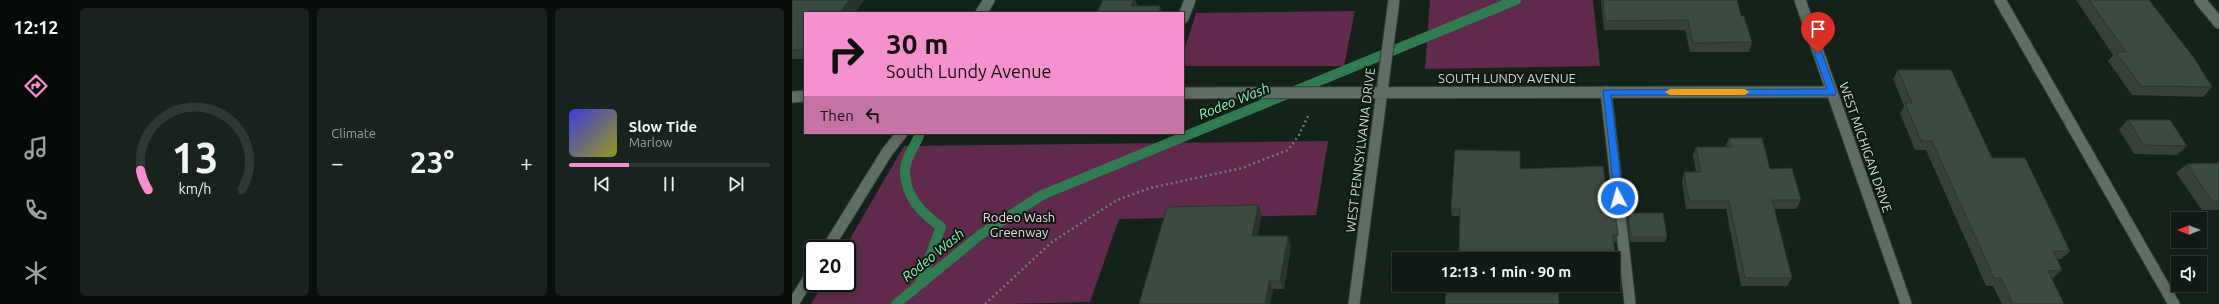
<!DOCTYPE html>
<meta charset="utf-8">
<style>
body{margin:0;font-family:Ubuntu,sans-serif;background:#19231d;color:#f1f3f6;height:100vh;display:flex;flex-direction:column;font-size:15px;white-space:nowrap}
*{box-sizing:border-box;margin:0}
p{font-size:13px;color:#9ca1a0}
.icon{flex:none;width:22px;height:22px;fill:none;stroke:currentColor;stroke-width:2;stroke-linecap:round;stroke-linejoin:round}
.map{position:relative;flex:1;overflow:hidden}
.side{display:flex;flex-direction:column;gap:8px;padding:8px;background:#090e0b;width:720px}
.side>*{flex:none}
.top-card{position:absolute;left:12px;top:12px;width:380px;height:122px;border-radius:0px;box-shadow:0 2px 10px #0003,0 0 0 1px #303834;background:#f790ce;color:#111;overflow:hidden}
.needle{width:26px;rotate:270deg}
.tools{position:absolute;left:1379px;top:212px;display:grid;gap:8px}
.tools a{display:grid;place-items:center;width:36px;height:36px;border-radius:0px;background:#101a14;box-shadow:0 2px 10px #0003,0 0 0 1px #303834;font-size:20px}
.speed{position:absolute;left:12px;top:240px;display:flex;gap:8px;font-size:20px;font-weight:700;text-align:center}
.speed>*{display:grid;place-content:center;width:52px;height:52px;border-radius:50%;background:#101a14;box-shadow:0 2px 10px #0003,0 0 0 1px #303834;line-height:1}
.speed .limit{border:2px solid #111;border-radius:6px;background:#fff;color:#111}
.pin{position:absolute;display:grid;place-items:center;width:34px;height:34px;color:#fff;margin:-41px -17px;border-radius:50% 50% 50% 0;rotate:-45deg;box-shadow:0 0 4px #0007}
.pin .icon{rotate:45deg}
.me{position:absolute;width:44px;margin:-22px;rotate:354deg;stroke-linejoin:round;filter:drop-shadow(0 0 3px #0008)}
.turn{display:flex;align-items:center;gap:14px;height:84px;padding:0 16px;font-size:18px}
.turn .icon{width:52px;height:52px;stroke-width:2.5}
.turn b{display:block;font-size:28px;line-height:34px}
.then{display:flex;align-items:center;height:38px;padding:0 16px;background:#0003;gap:8px;font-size:15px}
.big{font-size:30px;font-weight:700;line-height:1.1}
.side .widget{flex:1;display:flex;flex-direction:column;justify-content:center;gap:6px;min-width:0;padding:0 14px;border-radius:6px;background:#19231d}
.side .dial{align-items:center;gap:0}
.dial svg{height:104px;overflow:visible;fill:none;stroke:#303834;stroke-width:7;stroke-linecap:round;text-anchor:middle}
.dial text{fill:#f1f3f6;stroke:none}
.song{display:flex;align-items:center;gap:12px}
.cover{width:48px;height:48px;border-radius:6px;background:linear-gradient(135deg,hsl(240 70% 55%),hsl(60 70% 35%))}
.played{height:4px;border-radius:2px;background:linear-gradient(90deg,#f790ce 30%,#303834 30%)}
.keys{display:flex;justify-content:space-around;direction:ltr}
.heat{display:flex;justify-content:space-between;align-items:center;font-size:22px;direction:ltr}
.side .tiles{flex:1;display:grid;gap:8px;grid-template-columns:repeat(3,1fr)}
.trip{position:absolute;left:600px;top:252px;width:228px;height:40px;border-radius:0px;background:#101a14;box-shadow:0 2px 10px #0003,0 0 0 1px #303834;font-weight:700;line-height:40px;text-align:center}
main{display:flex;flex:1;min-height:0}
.tab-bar{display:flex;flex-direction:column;width:72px;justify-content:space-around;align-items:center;background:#060a08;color:#9ca1a0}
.tab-bar .icon{width:28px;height:28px}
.tab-bar .current{color:#f790ce}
.tab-bar b{font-size:18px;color:#f1f3f6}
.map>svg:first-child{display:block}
.green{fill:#602a4c}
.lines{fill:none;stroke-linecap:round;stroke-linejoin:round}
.stream{stroke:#307b52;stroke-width:10}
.service-casing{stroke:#343d37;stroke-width:13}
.minor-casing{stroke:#343d37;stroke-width:13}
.path{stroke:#717b75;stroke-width:2.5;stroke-dasharray:2 3;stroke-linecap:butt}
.service{stroke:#5f6d64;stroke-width:11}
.minor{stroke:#5f6d64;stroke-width:11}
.wall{fill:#344038}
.shaded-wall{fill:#2a342e}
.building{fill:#3c4a41;stroke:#2a342e}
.route{fill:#1a73e8;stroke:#114b97}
.slow{fill:#f59e0b}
.labels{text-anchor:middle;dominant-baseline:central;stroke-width:4;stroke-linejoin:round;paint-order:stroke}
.street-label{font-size:13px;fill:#d2dad5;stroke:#0c1911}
.park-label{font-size:13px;fill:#fad3e8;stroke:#0c1911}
.water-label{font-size:14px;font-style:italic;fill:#8df4b7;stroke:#0c1911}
</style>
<main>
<nav class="tab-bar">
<b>12:12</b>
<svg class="icon current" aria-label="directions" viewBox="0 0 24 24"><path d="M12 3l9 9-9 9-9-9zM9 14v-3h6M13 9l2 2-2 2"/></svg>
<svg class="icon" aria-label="music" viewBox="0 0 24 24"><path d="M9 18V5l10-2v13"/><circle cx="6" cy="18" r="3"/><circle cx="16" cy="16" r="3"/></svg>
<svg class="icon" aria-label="phone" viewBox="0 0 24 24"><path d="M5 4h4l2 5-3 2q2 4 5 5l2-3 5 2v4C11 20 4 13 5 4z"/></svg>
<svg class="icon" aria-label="climate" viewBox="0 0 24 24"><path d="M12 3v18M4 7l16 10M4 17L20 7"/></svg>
</nav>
<section class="side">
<div class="tiles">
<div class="widget dial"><svg viewBox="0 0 100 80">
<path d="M14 69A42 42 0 1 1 86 69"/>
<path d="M14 69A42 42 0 0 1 8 54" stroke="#f790ce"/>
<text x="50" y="56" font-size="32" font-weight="700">13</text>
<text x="50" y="72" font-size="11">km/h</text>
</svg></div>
<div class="widget"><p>Climate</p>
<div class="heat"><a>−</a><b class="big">23°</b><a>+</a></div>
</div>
<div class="widget">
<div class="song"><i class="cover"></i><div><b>Slow Tide</b><p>Marlow</p></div></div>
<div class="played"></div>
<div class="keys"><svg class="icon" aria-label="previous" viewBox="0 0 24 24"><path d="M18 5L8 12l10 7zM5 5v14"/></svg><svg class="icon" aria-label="pause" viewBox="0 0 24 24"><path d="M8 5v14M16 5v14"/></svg><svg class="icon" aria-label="next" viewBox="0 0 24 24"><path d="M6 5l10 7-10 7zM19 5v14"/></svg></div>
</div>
</div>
</section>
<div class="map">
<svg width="1427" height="304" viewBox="0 0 1427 304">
<rect width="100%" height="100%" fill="#15221a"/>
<path class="green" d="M638 0H801L808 66 633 69Z
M563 11 552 66H391V54L404 13Z
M536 141 524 215 327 219 298 302 219 304H19L32 283H55V249H52L112 146Z"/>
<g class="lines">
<path class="stream" d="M127 136C122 147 113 159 113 171 113 197 130 213 149 227L128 283
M104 304 188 235 250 195 724 0"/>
<g class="service-casing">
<path id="service" d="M1208 0 1382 304
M391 18 398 0
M814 92 838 304"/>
</g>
<g class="minor-casing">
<path id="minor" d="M1008 0 1114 304
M1408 0 1427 23
M189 13 197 0
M391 93 1040 92
M0 97 13 96
M35 249 95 152 110 133
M1 304 21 271
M562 304 602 0"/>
</g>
<path class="path" d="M193 304 260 242 325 200 358 188 450 168 496 150 507 135 516 116"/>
<use href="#service" class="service"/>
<use href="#minor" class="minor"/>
</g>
<path class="wall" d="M0 0H72L63 13H13V59H0Z
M809 0H945L949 16 960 42 957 52H898L893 30H812Z
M1284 0H1357L1420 87 1411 97 1340 95 1316 61 1321 55Z
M1106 70 1200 158 1278 251 1269 259H1265L1270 270 1261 278H1260L1272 304H1210L1201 286H1194L1134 150H1123L1108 113 1112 106 1101 79Z
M1336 120 1395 146 1385 155 1342 154 1327 129Z
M937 138 978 169 1009 200 1004 209H982L1000 278 995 286H949L934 209H894L890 181 892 172H904L901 156 904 147H933Z
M1427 163V210H1410L1384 173 1395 164Z
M728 169 817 211 826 235 824 242H822L826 283 824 291H766L654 285H821V259L667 257 668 216H660L659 209Z
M836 213 875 237 873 242H838L835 218Z
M470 214 465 236 499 244 492 289H481L478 304H347Z"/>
<path class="shaded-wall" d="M57 0H72L63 13H48Z
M341 0H343L347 7 339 6Z
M368 6 371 13H366Z
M466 205 470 214 464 245 460 236Z
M496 236 499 244 492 289 488 281Z
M477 281 481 289 478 304H473Z"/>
<path class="building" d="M0 0H57L48 13H13V50H0Z
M311 0H341L339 6H368L366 13H305Z
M811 0H945L949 16H952L960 42 901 43 896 20 813 21Z
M1297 0H1357L1402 58 1420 87 1349 86 1324 52H1334Z
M1106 70H1159L1200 158H1233L1278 251H1261L1270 270 1256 271 1272 304H1221L1209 278H1202L1140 141H1129L1113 103H1120Z
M1336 120H1378L1395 146 1352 145Z
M937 138H970L978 169 1000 168 1009 200H980L1000 278H953L937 201H897L892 172H909L904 147H939Z
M663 150 728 151V169L811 166 817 211H823L826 235H821L826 283H821V259H655V257H667L668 209H659Z
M1427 163V201H1420L1395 164Z
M466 205 460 236H496L488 281H477L473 304H347L375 207Z
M836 213H871L875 237H839Z
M654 285H766L767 304H653Z"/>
<path class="route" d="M1026 50 1030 53 1044 92 1043 95H819L831 198 826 202 823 201 811 90 1035 89 1022 53Z"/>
<path class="slow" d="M878 89H953L957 92 953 95H878L873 92Z"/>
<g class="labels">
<g class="street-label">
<text x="715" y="78">SOUTH LUNDY AVENUE</text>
<text transform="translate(1074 147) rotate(71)">WEST MICHIGAN DRIVE</text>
<text transform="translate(568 150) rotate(-83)">WEST PENNSYLVANIA DRIVE</text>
</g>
<g class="park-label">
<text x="227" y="217">Rodeo Wash<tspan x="227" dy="15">Greenway</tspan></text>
</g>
<g class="water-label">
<text transform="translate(442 101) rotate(-22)">Rodeo Wash</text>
<text transform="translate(141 255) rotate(-39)">Rodeo Wash</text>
</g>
</g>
</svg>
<div class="tools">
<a><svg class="needle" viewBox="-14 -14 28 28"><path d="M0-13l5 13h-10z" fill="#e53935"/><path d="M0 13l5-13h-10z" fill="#9ca1a0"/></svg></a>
<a><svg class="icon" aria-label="sound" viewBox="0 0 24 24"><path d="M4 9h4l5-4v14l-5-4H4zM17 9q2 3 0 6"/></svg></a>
</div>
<div class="speed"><div class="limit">20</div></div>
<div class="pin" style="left:1026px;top:53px;background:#d93025"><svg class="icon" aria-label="arrive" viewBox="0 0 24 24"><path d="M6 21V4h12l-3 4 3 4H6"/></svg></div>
<svg class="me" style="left:826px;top:198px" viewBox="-20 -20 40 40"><circle r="17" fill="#1a73e8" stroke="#fff" stroke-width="3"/><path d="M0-11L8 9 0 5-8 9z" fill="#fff"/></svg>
<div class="trip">12:13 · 1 min · 90 m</div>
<div class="top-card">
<div class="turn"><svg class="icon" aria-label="right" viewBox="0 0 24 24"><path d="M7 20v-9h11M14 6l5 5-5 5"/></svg><div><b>30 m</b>South Lundy Avenue</div></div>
<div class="then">Then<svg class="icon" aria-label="left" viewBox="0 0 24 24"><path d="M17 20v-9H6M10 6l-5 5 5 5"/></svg></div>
</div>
</div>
</main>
